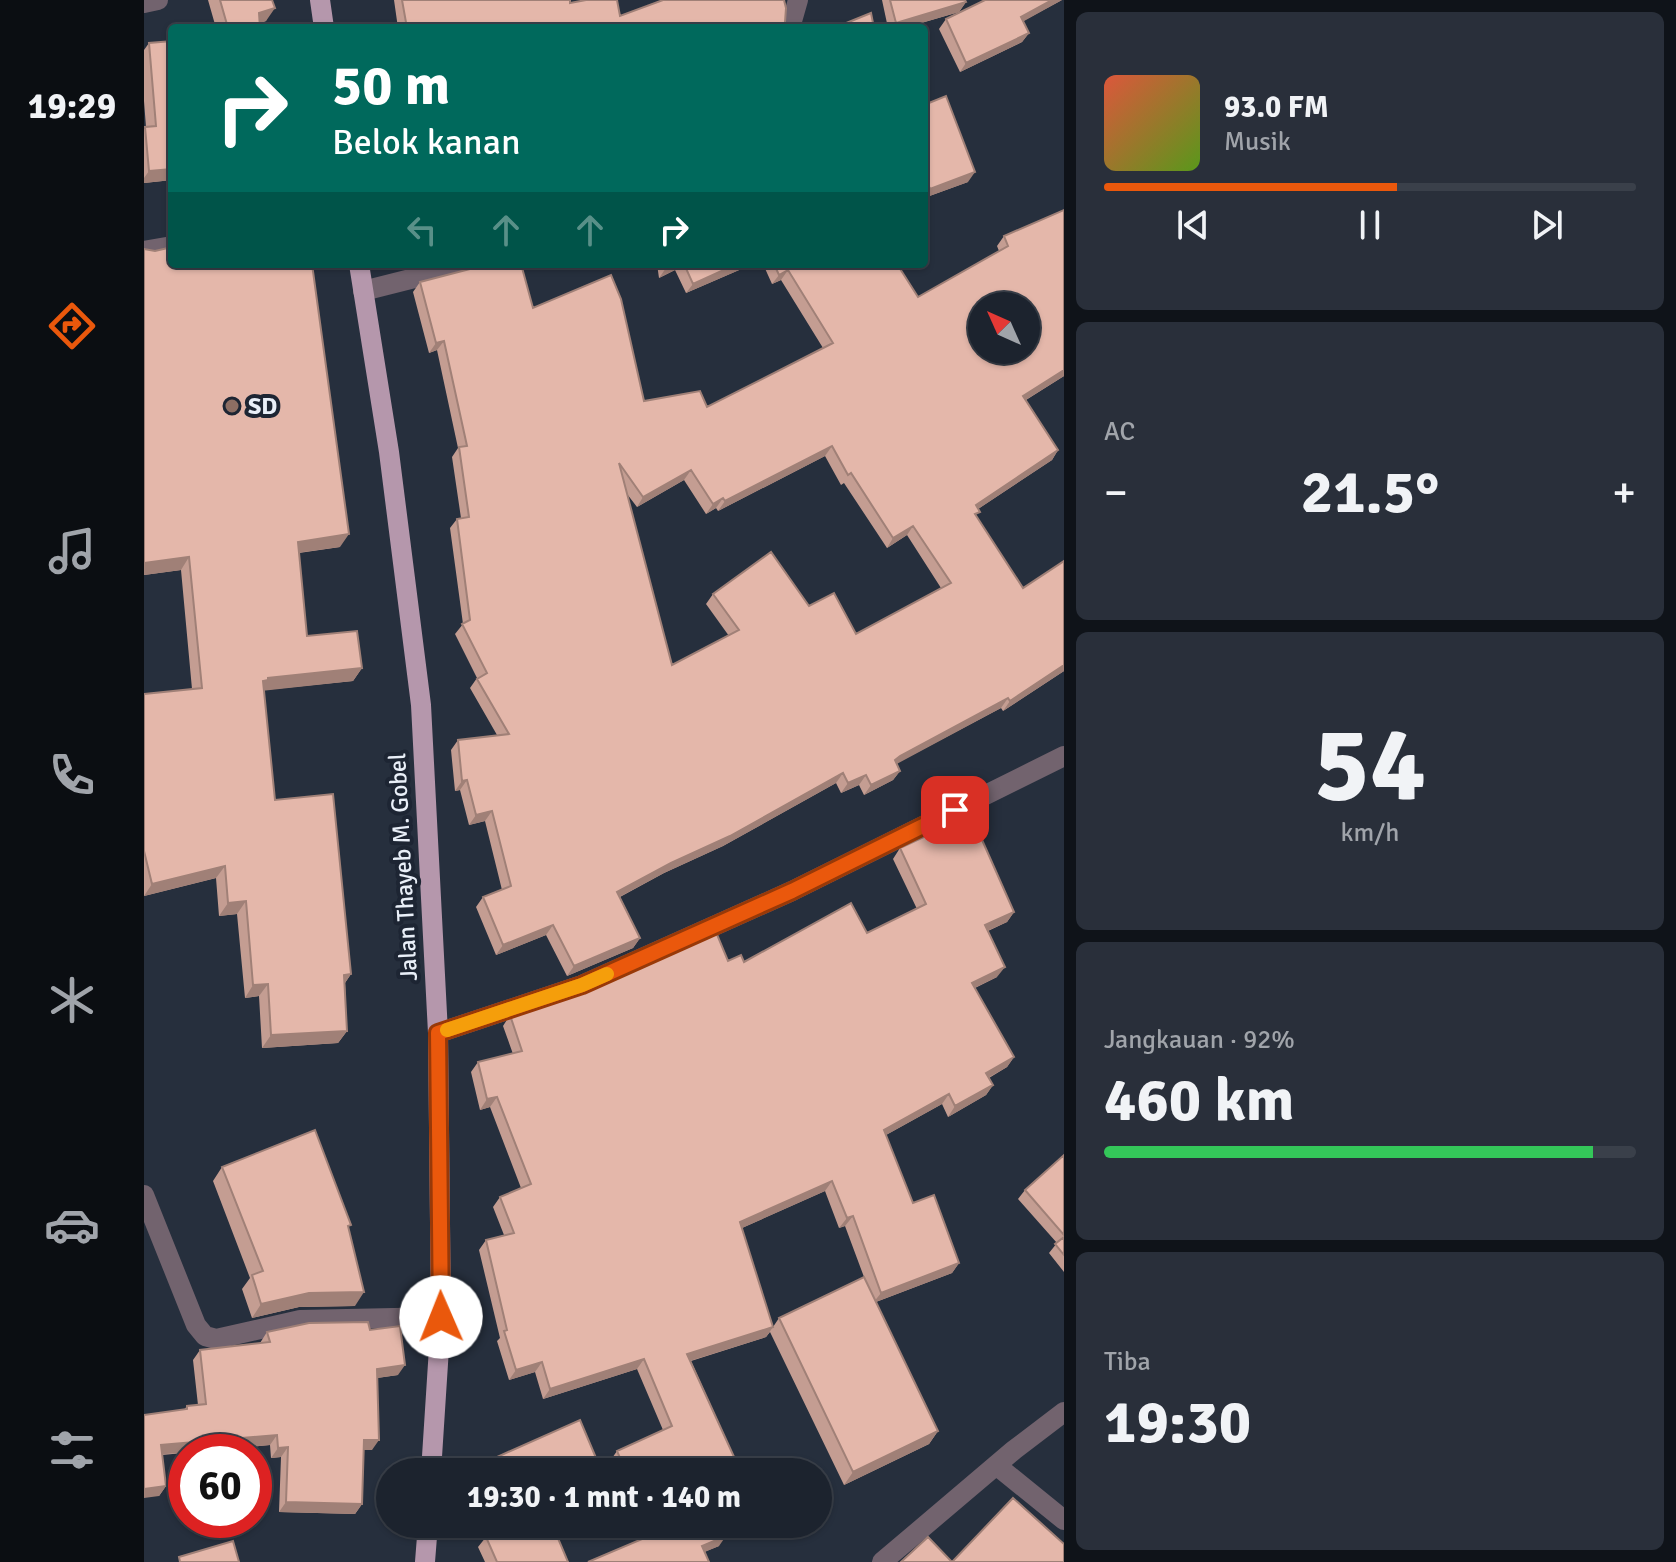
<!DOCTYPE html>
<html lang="id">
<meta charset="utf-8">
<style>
body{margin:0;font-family:Signika,sans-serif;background:#292f3a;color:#f1f3f6;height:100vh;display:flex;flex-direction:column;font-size:30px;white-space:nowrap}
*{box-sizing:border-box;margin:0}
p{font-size:26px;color:#a0a4aa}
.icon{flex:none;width:44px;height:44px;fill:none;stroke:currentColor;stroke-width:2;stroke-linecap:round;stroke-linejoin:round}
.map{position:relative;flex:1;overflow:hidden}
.sheet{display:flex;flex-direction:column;gap:12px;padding:12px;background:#0f1319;width:612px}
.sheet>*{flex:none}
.top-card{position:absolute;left:24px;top:24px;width:760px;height:244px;border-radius:8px;box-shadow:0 2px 6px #0004,0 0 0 2px #3a404a;background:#00695c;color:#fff;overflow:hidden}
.needle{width:52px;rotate:315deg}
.fabs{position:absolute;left:824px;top:292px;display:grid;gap:16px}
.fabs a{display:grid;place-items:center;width:72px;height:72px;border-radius:50%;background:#1c232e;box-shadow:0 2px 6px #0004,0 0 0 2px #3a404a;font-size:40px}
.speed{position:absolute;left:24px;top:1434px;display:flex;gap:16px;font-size:40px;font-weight:700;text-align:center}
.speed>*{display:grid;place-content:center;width:104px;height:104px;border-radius:50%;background:#1c232e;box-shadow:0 2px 6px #0004,0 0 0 2px #3a404a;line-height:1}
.speed .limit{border:12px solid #d22;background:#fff;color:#111}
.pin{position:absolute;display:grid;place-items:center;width:68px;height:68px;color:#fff;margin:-34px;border-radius:16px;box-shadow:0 4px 12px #0006}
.me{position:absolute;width:88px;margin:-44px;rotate:359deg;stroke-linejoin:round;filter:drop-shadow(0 0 6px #0008)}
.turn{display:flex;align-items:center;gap:28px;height:168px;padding:0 32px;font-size:36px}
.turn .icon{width:104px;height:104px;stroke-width:2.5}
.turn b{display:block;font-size:56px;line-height:68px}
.lanes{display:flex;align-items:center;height:76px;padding:0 32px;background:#0003;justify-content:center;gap:40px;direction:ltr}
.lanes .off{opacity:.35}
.big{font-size:60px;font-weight:700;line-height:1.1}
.sheet .widget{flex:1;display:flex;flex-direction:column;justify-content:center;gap:12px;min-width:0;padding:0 28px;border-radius:12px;background:#292f3a}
.sheet .dial{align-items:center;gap:0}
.dial b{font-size:104px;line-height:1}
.song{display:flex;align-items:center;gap:24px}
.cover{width:96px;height:96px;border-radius:12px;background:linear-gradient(135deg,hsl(10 70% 55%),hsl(90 70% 35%))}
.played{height:8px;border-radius:4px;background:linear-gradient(90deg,#ea580c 55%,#3a404a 55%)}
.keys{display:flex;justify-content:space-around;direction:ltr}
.heat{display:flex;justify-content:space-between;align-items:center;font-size:44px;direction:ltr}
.charge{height:12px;border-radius:6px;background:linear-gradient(90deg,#34c759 92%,#3a404a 0)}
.trip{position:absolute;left:232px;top:1458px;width:456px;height:80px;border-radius:40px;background:#1c232e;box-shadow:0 2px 6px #0004,0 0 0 2px #3a404a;font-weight:700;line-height:80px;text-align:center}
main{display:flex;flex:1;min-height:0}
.menu{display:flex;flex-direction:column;width:144px;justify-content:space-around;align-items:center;background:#0b0e12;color:#a0a4aa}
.menu .icon{width:56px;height:56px}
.menu .selected{color:#ea580c}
.menu b{font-size:36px;color:#f1f3f6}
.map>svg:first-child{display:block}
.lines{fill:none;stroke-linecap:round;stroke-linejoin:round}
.street{stroke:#72636e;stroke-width:20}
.primary{stroke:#b597ac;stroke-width:20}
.wall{fill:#c49d92;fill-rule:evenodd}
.shaded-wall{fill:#a08077}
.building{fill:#e4b7aa;stroke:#a08077;stroke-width:2;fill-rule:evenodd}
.route-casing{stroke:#983908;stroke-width:20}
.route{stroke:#ea580c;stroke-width:14}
.slow{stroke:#f59e0b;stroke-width:14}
.education-dot{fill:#8d6e63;stroke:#1d2533;stroke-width:3}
.labels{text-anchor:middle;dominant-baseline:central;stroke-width:8;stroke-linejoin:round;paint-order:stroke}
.poi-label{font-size:24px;font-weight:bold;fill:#e9eff8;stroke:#1d2533;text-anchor:start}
.street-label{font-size:24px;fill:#e9eff8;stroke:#1d2533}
</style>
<main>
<nav class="menu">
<b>19:29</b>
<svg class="icon selected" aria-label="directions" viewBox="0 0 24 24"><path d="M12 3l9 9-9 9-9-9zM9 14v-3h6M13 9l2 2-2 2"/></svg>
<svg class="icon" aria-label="music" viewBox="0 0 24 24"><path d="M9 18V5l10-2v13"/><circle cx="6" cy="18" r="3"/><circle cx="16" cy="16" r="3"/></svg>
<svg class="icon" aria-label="phone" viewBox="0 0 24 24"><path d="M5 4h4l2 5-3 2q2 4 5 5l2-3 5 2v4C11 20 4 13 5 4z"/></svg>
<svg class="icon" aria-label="climate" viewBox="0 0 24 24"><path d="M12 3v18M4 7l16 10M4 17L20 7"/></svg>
<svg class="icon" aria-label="car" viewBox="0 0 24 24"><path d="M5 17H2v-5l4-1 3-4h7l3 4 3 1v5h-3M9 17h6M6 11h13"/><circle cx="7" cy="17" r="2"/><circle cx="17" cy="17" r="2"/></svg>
<svg class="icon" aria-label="filters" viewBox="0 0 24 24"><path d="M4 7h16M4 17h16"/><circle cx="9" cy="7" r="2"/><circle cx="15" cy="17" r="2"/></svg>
</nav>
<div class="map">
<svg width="920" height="1562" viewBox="0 0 920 1562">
<rect width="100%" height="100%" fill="#262f3d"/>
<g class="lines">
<path class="street" d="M0 3 14 0
M646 28 654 0
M0 251 28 246
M219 291 326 264
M294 1033 438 985 648 891 920 756
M0 1195 52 1325 61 1336 72 1339 156 1320 297 1317
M852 1465 920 1520
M738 1562 870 1450 920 1412"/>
<path class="primary" d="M176 0 180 28
M215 264 245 452 277 705 294 1033 297 1317 287 1472
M281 1562 284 1524"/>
</g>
<path class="wall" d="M64 0H128L122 21 116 23V28H72Z
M250 0H426V3L476 16 641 22 647 28H254Z
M738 0H821L822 2 815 12 760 28H744Z
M918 0 879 21 885 33 878 42 816 72 795 29 802 19Z
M28 41V184V180L0 183V129L2 127 0 101V50L5 43Z
M780 105 824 182 780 198Z
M920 210V376L882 400 914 450 908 460 834 509 832 516 920 671 859 711 857 708 753 763 756 771 749 780 720 795 715 785 697 793 692 783 579 846 520 873 476 897 496 938 489 948 423 976 402 935 352 955 332 907 339 897 358 890 341 821 325 825 316 790 311 791 307 750 314 740 353 735 326 688 333 678 311 634 319 624 306 528 313 519 317 518 308 457 314 448 293 350 285 353 269 292 276 282 389 308 500 401 563 407 679 348 637 280 628 284 619 264H753L774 297 855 251 853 246 860 236ZM681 456 697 485 700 483 743 548 763 535 797 588 712 634 665 606 569 594 562 604 585 636 528 665 483 494 493 507 540 480 562 514 572 508 574 511Z
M0 249 11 251 196 547 155 553 163 636 218 668 209 681 120 690 131 800 207 974 201 983 203 1031 194 1043 118 1048 115 996 101 998 93 914 75 916 72 878 0 896V694L48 689 37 570 0 575Z
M513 264H609L542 293 531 270 515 278Z
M756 848 870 912 863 922 844 931 853 977 831 988 870 1057 863 1067 845 1078 849 1085 842 1095 804 1117 798 1104 742 1135 769 1203 815 1263 808 1273 732 1302 794 1431 785 1444 700 1485 626 1332 622 1337 547 1361 591 1459 584 1469 578 1472H471L466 1461 473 1451 519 1430 493 1369 399 1399 391 1372 365 1380 353 1341 356 1338 335 1250 342 1240 360 1235 349 1207 356 1197 377 1188 346 1107 336 1110 327 1072 334 1062 369 1054 359 1026 366 1015 584 961 600 962 723 933 773 909 749 859ZM681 1191 695 1228 701 1226 720 1277 635 1318 629 1327 598 1228Z
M920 1155V1272L905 1253 913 1243 874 1199 881 1190Z
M78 1167 204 1228 211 1306 155 1307 108 1318 98 1289 106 1278 69 1181Z
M226 1330 254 1375 233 1378 228 1450H220L218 1504 211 1514 135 1512 137 1457 127 1458 126 1445 18 1455 22 1486 15 1496 0 1415 40 1410 43 1406 54 1405 49 1360 56 1350 116 1343 123 1332Z
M353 1457 450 1472H344L343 1470Z
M494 1524H577L575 1546 560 1552 500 1538Z
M342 1537 424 1562H341L334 1547Z"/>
<path class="shaded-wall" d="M908 0H918L871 26 877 17Z
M822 2 815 12 760 28H748L752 23Z
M131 8 122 21 106 26 115 13Z
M885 33 878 42 816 72 822 63Z
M28 169V180L0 183V178L5 171Z
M831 172 824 182 780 198 786 189Z
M531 264H536L531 270 515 278 522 268Z
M593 264H609L542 293 549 284Z
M644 270 637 280 628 284 635 275Z
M300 341 293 350 285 353 292 343Z
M920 370V376L872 406 879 396Z
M688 446 681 456 574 511 581 501Z
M914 450 908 460 825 515 832 505Z
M547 470 540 480 493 507 499 497Z
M579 498 572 508 562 514 569 504Z
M769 526 763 535 743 548 749 538Z
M205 534 196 547 145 554 154 542Z
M45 557 37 570 0 575V563Z
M920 665V671L859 711 866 701Z
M218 668 209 681 117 691 119 681 124 678Z
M864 698 857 708 749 766 751 760 756 756Z
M756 771 749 780 720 795 727 785Z
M699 773 692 783 579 846 520 873 466 902 473 892Z
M722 775 715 785 697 793 704 783Z
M323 780 316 790 311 791 318 781Z
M348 811 341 821 325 825 332 815Z
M81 866 72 878 0 896 8 884Z
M102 901 93 914 75 916 84 903Z
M870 912 863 922 834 935 841 925Z
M409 925 402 935 352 955 359 945Z
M496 938 489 948 423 976 430 966Z
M861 967 853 977 820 993 828 983Z
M207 974 198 987 200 975Z
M124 984 115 996 101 998 109 985Z
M203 1031 194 1043 118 1048 127 1035Z
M870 1057 863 1067 835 1083 842 1073Z
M849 1085 842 1095 804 1117 811 1106Z
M805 1094 798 1104 733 1140 740 1130Z
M353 1097 346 1107 336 1110 343 1099Z
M688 1181 681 1191 589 1232 596 1222Z
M709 1216 701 1226 695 1228 703 1218Z
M815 1263 808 1273 729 1303 737 1293Z
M220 1292 211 1306 155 1307 108 1318 117 1304 165 1293Z
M629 1327 622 1337 536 1364 543 1354Z
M500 1359 493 1369 399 1399 406 1389Z
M398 1362 391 1372 365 1380 372 1370Z
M261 1365 254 1375 226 1379 233 1369Z
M794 1431 785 1444 700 1485 709 1472Z
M133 1435 126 1445 10 1455 17 1445Z
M220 1440H235L228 1450H213Z
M144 1447 137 1457 127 1458 134 1448Z
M591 1459 584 1469 578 1472H562Z
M455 1465 450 1472H438Z
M22 1486 15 1496 0 1498V1489Z
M142 1502 218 1504 211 1514 135 1512Z
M582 1536 575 1546 551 1556 558 1546Z"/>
<path class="building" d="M76 0H128L131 8 115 13 116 28H84Z
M258 0H426V3L442 0H473L476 16 519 0H640L642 8 641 22 647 28H263Z
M746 0H821L822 2 752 23Z
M841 0H908L877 17 885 33 822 63 802 19Z
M727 13 730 28H690Z
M28 41V169L5 171 1 127 12 126 5 43Z
M802 96 831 172 786 189 780 173V105Z
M920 210V370L879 396 914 450 832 505 836 512 831 514 879 588 920 561V665L866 701 864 698 756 756 751 760 756 771 727 785 722 775 704 783 699 773 586 836 527 863 473 892 496 938 430 966 409 925 359 945 339 897 367 886 348 811 332 815 323 780 318 781 314 740 365 734 333 679 343 673 318 624 326 620 313 519 325 517 315 447 323 446 300 341 292 343 276 282 345 264H377L389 308 467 275 477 299 500 401 556 391 563 407 689 343 644 270 635 275 630 264H753L774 297 864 246 860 236ZM838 306H882V350H838ZM688 446 704 475 707 473 749 538 769 526 807 583 712 634 690 593 665 606 627 552 569 594 595 630 528 665 475 463 499 497 547 470 569 504 579 498 581 501Z
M28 247V264H168L205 534 154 542 163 636 213 631 218 668 124 678V680L119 681 131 800 189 794 207 974 200 975 203 1031 127 1035 124 984 109 985 102 901 84 903 81 866 8 884 0 851V694L58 688 45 557 0 563V249L11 251Z
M521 264H531L522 268Z
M540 264H593L549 284Z
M827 815 870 912 841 925 861 967 828 983 870 1057 842 1073 849 1085 811 1106 805 1094 740 1130 769 1203 790 1195 815 1263 737 1293 709 1216 703 1218 688 1181 596 1222 629 1327 543 1354 591 1459 562 1472H482L473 1451 528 1426 500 1359 406 1389 398 1362 372 1370 360 1331 363 1330 342 1240 370 1233 356 1197 387 1184 353 1097 343 1099 334 1062 378 1051 366 1015 425 996 572 932 584 961 597 955 600 962 707 903 723 933 782 904 756 848Z
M171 1130 207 1225 204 1226 220 1292 165 1293 117 1304 108 1275 119 1271 78 1167Z
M920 1155V1235L881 1190Z
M920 1237V1255L911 1244Z
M720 1277 794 1431 709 1472 635 1318Z
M224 1322 226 1330 256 1326 261 1365 233 1369 235 1440H220L218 1504 142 1502 144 1447 134 1448 133 1435 17 1445 22 1486 0 1489V1415L43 1409V1406L62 1404 56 1350 126 1342 123 1332 165 1323Z
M436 1420 455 1465 438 1472H359L353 1457Z
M869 1498 920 1544V1562H808Z
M371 1524H408L424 1562H353L342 1537Z
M506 1524H577L582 1536 558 1546 565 1562H444L510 1534Z
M784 1537 808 1562H757Z
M89 1541 95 1562H36L35 1557Z"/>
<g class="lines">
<g class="route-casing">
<path id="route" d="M297 1317 294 1033 438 985 648 891 811 810"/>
</g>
<use href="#route" class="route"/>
<path class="slow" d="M303 1030 438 985 463 974"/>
</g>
<circle class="education-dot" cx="88" cy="406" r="8"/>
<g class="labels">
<g class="poi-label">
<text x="104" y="406">SD</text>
</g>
<g class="street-label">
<text transform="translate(259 867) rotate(-93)">Jalan Thayeb M. Gobel</text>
</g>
</g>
</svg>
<div class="fabs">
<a><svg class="needle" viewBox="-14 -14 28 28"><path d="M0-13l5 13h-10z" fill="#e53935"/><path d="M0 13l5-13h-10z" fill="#a0a4aa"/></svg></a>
</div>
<div class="speed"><div class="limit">60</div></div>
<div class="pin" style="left:811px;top:810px;background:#d93025"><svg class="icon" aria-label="arrive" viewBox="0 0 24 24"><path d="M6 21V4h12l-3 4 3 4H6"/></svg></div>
<svg class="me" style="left:297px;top:1317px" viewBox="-20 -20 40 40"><circle r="19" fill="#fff"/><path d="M0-13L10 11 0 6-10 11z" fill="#ea580c"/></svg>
<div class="trip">19:30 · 1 mnt · 140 m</div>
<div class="top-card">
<div class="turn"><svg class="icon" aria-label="right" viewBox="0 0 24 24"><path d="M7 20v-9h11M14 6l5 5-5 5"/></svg><div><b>50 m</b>Belok kanan</div></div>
<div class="lanes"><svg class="icon off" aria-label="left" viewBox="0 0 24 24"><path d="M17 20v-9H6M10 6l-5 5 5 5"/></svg><svg class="icon off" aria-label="ahead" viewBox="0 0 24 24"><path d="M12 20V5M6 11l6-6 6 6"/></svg><svg class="icon off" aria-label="ahead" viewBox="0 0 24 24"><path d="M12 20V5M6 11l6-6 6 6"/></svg><svg class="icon" aria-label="right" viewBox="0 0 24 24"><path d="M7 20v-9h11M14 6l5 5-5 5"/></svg></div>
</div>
</div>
<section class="sheet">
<div class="widget">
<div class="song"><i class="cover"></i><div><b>93.0 FM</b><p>Musik</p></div></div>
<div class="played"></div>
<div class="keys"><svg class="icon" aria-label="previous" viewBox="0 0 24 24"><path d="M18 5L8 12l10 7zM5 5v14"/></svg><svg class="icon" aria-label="pause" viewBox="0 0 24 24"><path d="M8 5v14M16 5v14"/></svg><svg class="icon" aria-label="next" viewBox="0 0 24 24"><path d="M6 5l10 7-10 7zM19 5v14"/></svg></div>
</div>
<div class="widget"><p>AC</p>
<div class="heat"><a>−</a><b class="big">21.5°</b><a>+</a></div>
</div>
<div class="widget dial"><b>54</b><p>km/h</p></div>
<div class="widget"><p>Jangkauan · 92%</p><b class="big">460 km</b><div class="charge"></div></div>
<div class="widget"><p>Tiba</p><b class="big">19:30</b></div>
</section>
</main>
